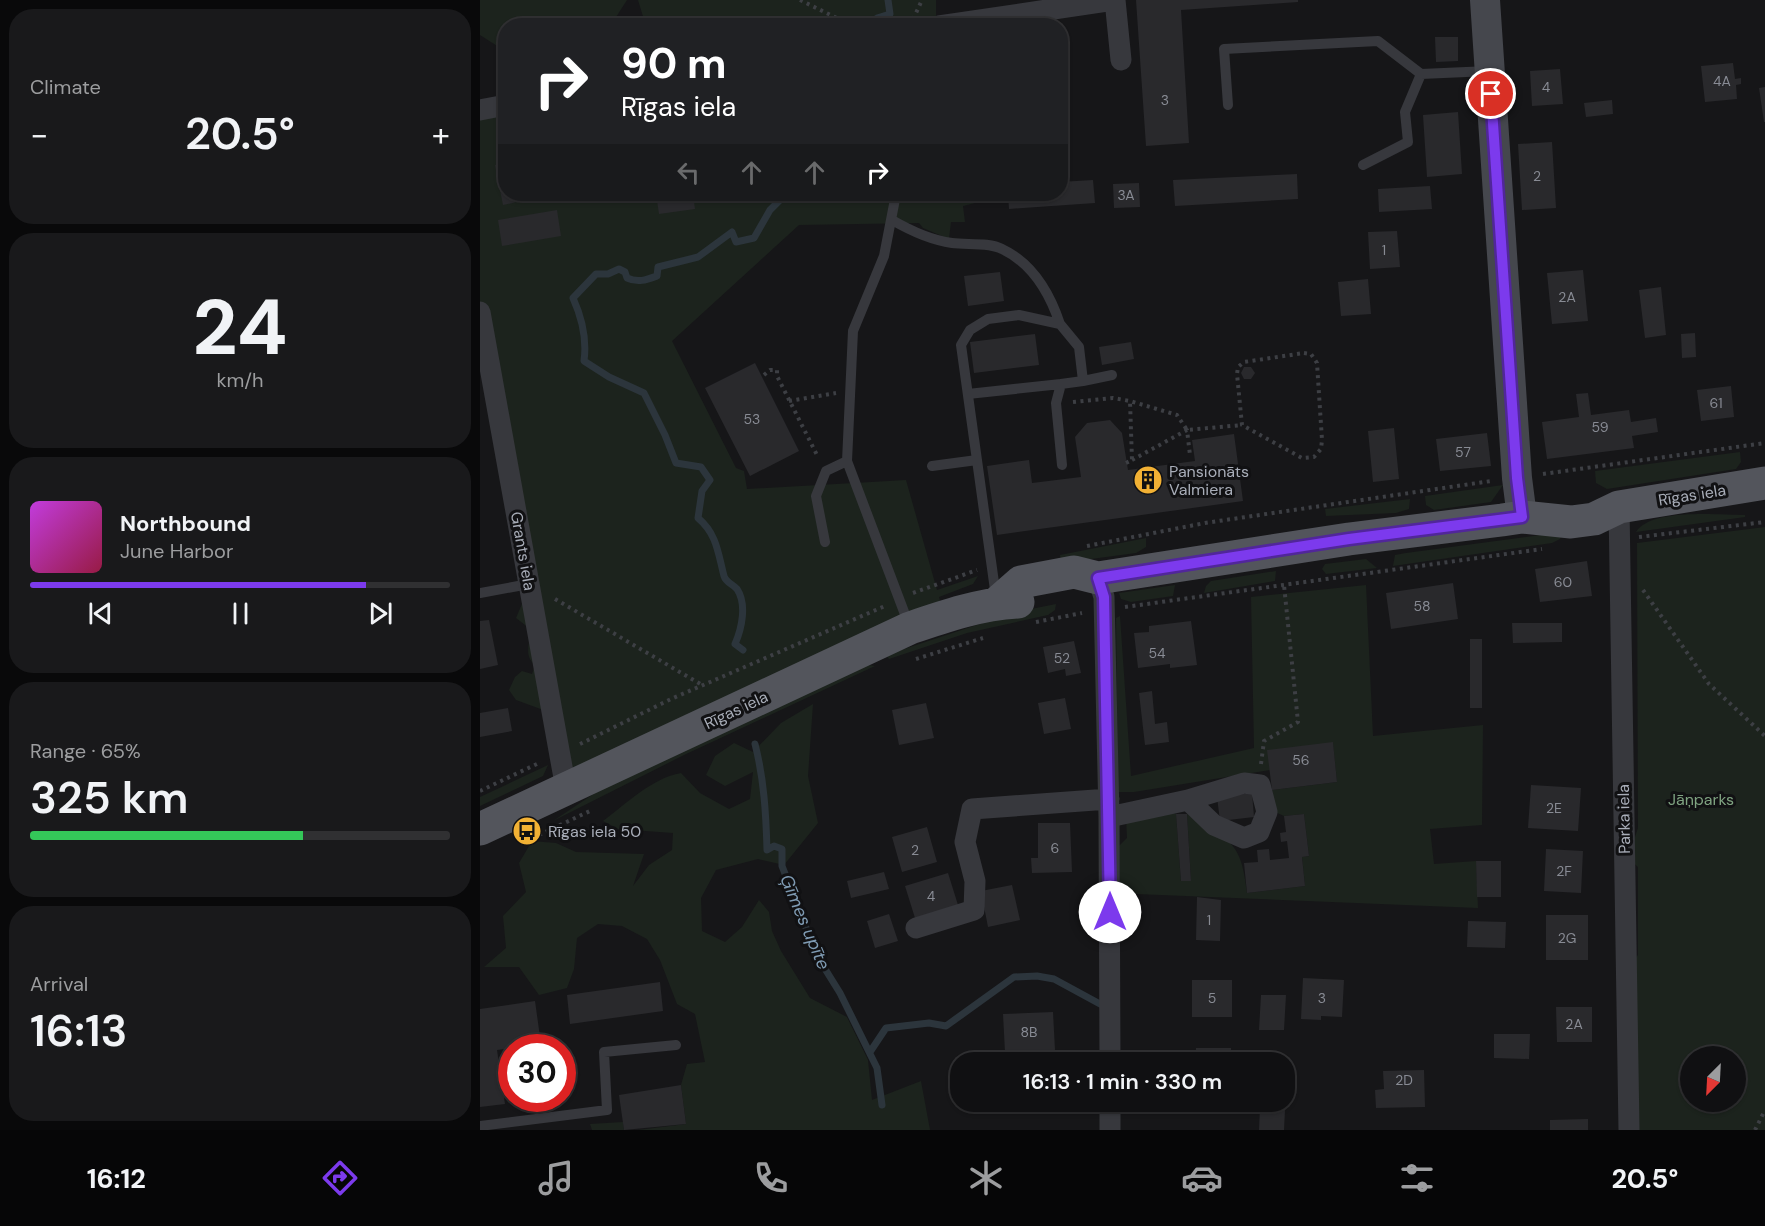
<!DOCTYPE html>
<meta charset="utf-8">
<style>
body{margin:0;font-family:"DM Sans",sans-serif;background:#19191b;color:#f1f3f6;height:100vh;display:flex;flex-direction:column;font-size:22px;white-space:nowrap}
*{box-sizing:border-box;margin:0}
p{font-size:20px;color:#9c9d9f}
.icon{flex:none;width:33px;height:33px;fill:none;stroke:currentColor;stroke-width:2;stroke-linecap:round;stroke-linejoin:round}
.map{position:relative;flex:1;overflow:hidden}
.details{display:flex;flex-direction:column;gap:9px;padding:9px;background:#09090a;width:480px}
.details>*{flex:none}
.hud{position:absolute;left:18px;top:18px;width:570px;height:183px;border-radius:24px;box-shadow:0 2px 4px #0004,0 0 0 2px #303032;background:#202124;color:#fff;overflow:hidden}
.needle{width:39px;rotate:204deg}
.tools{position:absolute;left:1200px;top:1046px;display:grid;gap:12px}
.tools a{display:grid;place-items:center;width:66px;height:66px;border-radius:50%;background:#101012;box-shadow:0 2px 4px #0004,0 0 0 2px #303032;font-size:30px}
.speed{position:absolute;left:18px;top:1034px;display:flex;gap:12px;font-size:30px;font-weight:700;text-align:center}
.speed>*{display:grid;place-content:center;width:78px;height:78px;border-radius:50%;background:#101012;box-shadow:0 2px 4px #0004,0 0 0 2px #303032;line-height:1}
.speed .limit{border:9px solid #d22;background:#fff;color:#111}
.pin{position:absolute;display:grid;place-items:center;width:51px;height:51px;color:#fff;margin:-26px;border:3px solid #fff;border-radius:50%;box-shadow:0 2px 6px #0007}
.me{position:absolute;width:66px;margin:-33px;rotate:0deg;stroke-linejoin:round;filter:drop-shadow(0 0 4px #0008)}
.turn{display:flex;align-items:center;gap:21px;height:126px;padding:0 24px;font-size:27px}
.turn .icon{width:78px;height:78px;stroke-width:2.5}
.turn b{display:block;font-size:42px;line-height:51px}
.lanes{display:flex;align-items:center;height:57px;padding:0 24px;background:#0003;justify-content:center;gap:30px;direction:ltr}
.lanes .off{opacity:.35}
.big{font-size:45px;font-weight:600;line-height:1.1}
.details .widget{flex:1;display:flex;flex-direction:column;justify-content:center;gap:9px;min-width:0;padding:0 21px;border-radius:24px;background:#19191b}
.details .dial{align-items:center;gap:0}
.dial b{font-size:78px;line-height:1}
.song{display:flex;align-items:center;gap:18px}
.cover{width:72px;height:72px;border-radius:9px;background:linear-gradient(135deg,hsl(290 70% 55%),hsl(340 70% 35%))}
.played{height:6px;border-radius:3px;background:linear-gradient(90deg,#7c3aed 80%,#303032 80%)}
.keys{display:flex;justify-content:space-around;direction:ltr}
.heat{display:flex;justify-content:space-between;align-items:center;font-size:33px;direction:ltr}
.charge{height:9px;border-radius:4px;background:linear-gradient(90deg,#34c759 65%,#303032 0)}
.trip{position:absolute;left:470px;top:1052px;width:345px;height:60px;border-radius:24px;background:#101012;box-shadow:0 2px 4px #0004,0 0 0 2px #303032;font-weight:600;line-height:60px;text-align:center}
.menu{display:flex;height:96px;justify-content:space-around;align-items:center;background:#060607;color:#9c9d9f}
.menu .icon{width:42px;height:42px}
.menu .active{color:#7c3aed}
.menu b{font-size:27px;color:#f1f3f6}
main{display:flex;flex:1;min-height:0}
.map>svg:first-child{display:block}
.green{fill:#1c231d;fill-rule:evenodd}
.lines{fill:none;stroke-linecap:round;stroke-linejoin:round}
.stream{stroke:#2c353c;stroke-width:7}
.building{fill:#29292c}
.path{stroke:#3d3f44;stroke-width:4;stroke-dasharray:3 4.5;stroke-linecap:butt}
.lane{stroke:#37383d;stroke-width:10}
.street{stroke:#37383d;stroke-width:21}
.secondary{stroke:#45474d;stroke-width:30}
.primary{stroke:#53555c;stroke-width:33}
.route-casing{stroke:#51269a;stroke-width:15}
.route{stroke:#7c3aed;stroke-width:10}
.labels{text-anchor:middle;dominant-baseline:central;stroke-width:6;stroke-linejoin:round;paint-order:stroke}
.number-label{font-size:14px;fill:#888b94}
.poi-label{font-size:16px;fill:#a8adb8;stroke:#111113;text-anchor:start}
.street-label{font-size:16px;fill:#a8adb8;stroke:#111113}
.park-label{font-size:16px;fill:#7fa381;stroke:#111113}
.water-label{font-size:18px;font-style:italic;fill:#7f9bb3;stroke:#111113}
</style>
<main>
<section class="details">
<div class="widget"><p>Climate</p>
<div class="heat"><a>−</a><b class="big">20.5°</b><a>+</a></div>
</div>
<div class="widget dial"><b>24</b><p>km/h</p></div>
<div class="widget">
<div class="song"><i class="cover"></i><div><b>Northbound</b><p>June Harbor</p></div></div>
<div class="played"></div>
<div class="keys"><svg class="icon" aria-label="previous" viewBox="0 0 24 24"><path d="M18 5L8 12l10 7zM5 5v14"/></svg><svg class="icon" aria-label="pause" viewBox="0 0 24 24"><path d="M8 5v14M16 5v14"/></svg><svg class="icon" aria-label="next" viewBox="0 0 24 24"><path d="M6 5l10 7-10 7zM19 5v14"/></svg></div>
</div>
<div class="widget"><p>Range · 65%</p><b class="big">325 km</b><div class="charge"></div></div>
<div class="widget"><p>Arrival</p><b class="big">16:13</b></div>
</section>
<div class="map">
<svg width="1285" height="1130" viewBox="0 0 1285 1130">
<rect width="100%" height="100%" fill="#161618"/>
<path class="green" d="M0 0H147L131 25 26 26 25 51 0 35Z
M158 0H456V26L169 25 165 23Z
M25 105 26 194H497L495 203 483 206 485 222H471L469 239 443 228 439 223 319 225 192 341 256 468 264 471 267 489 426 480 457 590 498 576 493 584 459 597 464 616 86 789 66 711 36 700 29 690 35 677 42 671 52 674 55 665C42 654 52 642 49 628L36 618 44 599 0 312V110Z
M1260 452 1261 462 1256 469 1127 489 1116 483 1115 471Z
M1023 485 1011 502 954 510 946 505 945 496Z
M930 499 929 509 916 513 846 516 845 509Z
M1265 515V517L1156 532C1171 508 1238 515 1265 515Z
M1285 527V1130H1159L1156 1048 1144 971 1158 955V867L1148 858 1158 828 1157 543ZM1210 1056H1256V1101H1210Z
M1083 532 1080 539 1072 543 913 566 915 555 926 553Z
M666 538V547L656 553 581 563 580 555Z
M886 559 897 568 846 574 842 569 845 564Z
M796 571 795 581 724 593 726 586 731 581Z
M695 585 693 596 651 602 641 599 639 593Z
M886 585 893 736 1003 725 1002 825 950 829 954 864 996 861 998 908 656 894 640 889 639 846 647 838 646 817 692 813 696 814 701 881H711L707 814C750 842 761 839 767 893L825 886 822 857 829 856 824 814 804 816 795 812 792 790 857 782 853 743 790 770 654 792H638L636 618 640 616 651 776 774 748 771 597Z
M576 604 575 610 568 615 487 633 409 659 406 655 536 612Z
M388 665 395 666 204 755 73 821 127 785Z
M333 704 328 776 338 823 304 865 278 859 236 870 221 898 222 931 245 942 262 927 279 900 289 912 292 931 301 951 330 998 367 1017 388 1060 392 1100 441 1081 450 1130H158L206 1124 201 1085 207 1064 225 1062 215 1014 197 1004 180 960 167 939 142 926 118 924 97 938 94 969 87 988 59 995 39 967H4L26 948 23 916 46 892 39 863 52 841 76 843 96 852 164 854 153 886 169 865 192 850 193 833 138 829 123 821C146 804 172 778 201 773L220 793 249 809 270 799 273 772 245 786 226 775 235 756 254 743 273 752 301 723Z
M68 765 63 776 0 806V797Z
M143 1122 144 1130H112L110 1124Z"/>
<g class="lines">
<path class="stream" d="M397 18 410 14 408 0
M263 650 255 644C262 628 267 604 257 589 253 584 246 583 244 576 238 553 237 534 218 518L222 491 230 480 221 467 196 463 185 435 164 393 129 377 104 361C107 339 102 318 93 298L116 274H128L139 269 145 272 147 278C158 283 166 280 177 276L178 267 218 257 252 232 256 242 274 238 290 210 306 194
M275 744C284 779 286 814 287 850L294 846 302 849V866L337 956 360 993 397 1068 402 1105
M390 1052 406 1028 449 1023 466 1026 534 977 557 976 574 979 620 1004"/>
</g>
<path class="building" d="M656 0H818V2L701 10 709 143 666 146Z
M955 37H978V61L956 62Z
M1253 63 1255 79 1261 78V84L1256 85 1257 99 1225 102 1221 66Z
M1080 69 1083 104 1052 106 1050 71Z
M1285 87V122H1284L1279 88Z
M1132 100 1133 114 1106 117 1104 103Z
M978 112 982 174 947 177 943 115Z
M1072 142 1076 208 1042 210 1038 144Z
M26 163V194H49L50 199 23 205 15 165Z
M817 174 818 199 695 206 693 180Z
M613 180 615 203 529 209 528 194H580V182Z
M659 183 660 207 634 208 633 184Z
M950 186 952 209 899 212 898 189Z
M176 194H213L215 209 179 214Z
M77 210 81 236 22 246 18 220Z
M917 231 920 267 890 269 888 232Z
M1103 270 1108 321 1072 324 1067 273Z
M520 272 524 301 488 306 484 276Z
M888 279 891 314 861 316 858 282Z
M1181 287 1186 335 1165 338 1159 290Z
M1215 333 1216 357 1202 358 1201 334Z
M555 334 559 365 494 373 490 342Z
M651 342 654 359 622 365 619 347Z
M275 363 319 451 270 476 225 388Z
M764 367H771L775 373 771 379H764L761 373Z
M1251 386 1254 417 1221 421 1217 390Z
M1108 393 1111 415 1149 410 1151 422 1176 418 1178 432 1152 436 1154 448 1067 459 1062 422 1099 417 1096 394Z
M630 420 642 433 648 470 715 461 712 440 754 434 763 501 517 535 507 466 549 460 552 483 601 477 595 437 607 423Z
M914 428 919 479 893 482 888 431Z
M1007 433 1011 466 960 471 956 439Z
M1107 561 1112 596 1060 602 1055 569Z
M973 583 978 619 911 629 906 593Z
M9 620 18 665 0 669V621Z
M711 621 717 665 690 668V664L658 668 654 633 669 632V626Z
M1032 623H1082V642L1033 643Z
M990 639H1002V708H990Z
M594 641 601 673 586 676 585 669 568 673 563 647Z
M672 691 675 724 687 722 689 742 665 745 659 693Z
M585 698 591 729 564 734 558 703Z
M446 703 454 738 419 745 412 710Z
M28 708 32 731 0 737V713Z
M853 742 857 782 792 790 787 750Z
M1051 785 1101 788 1098 831 1048 828Z
M772 793 774 817 740 821 737 797Z
M696 814H707L711 881H701Z
M824 814 829 856 822 857 825 886 767 893 764 863 778 862 777 850 789 849 790 860 809 858 807 841 801 842 800 833 806 832 804 816Z
M558 823H590L592 872 552 873 551 858H558Z
M447 827 457 862 422 872 412 837Z
M1066 849 1103 851 1101 893 1064 891Z
M996 861H1021V897H997Z
M404 872 409 889 371 898 367 881Z
M468 873 478 905 435 918 425 886Z
M532 885 540 920 508 927 501 891Z
M717 897 741 900 740 941 716 940Z
M409 914 418 941 395 948 387 921Z
M1066 915H1108V960H1066Z
M988 921 1026 922 1025 948 987 947Z
M823 978 864 980 862 1017 841 1016V1020L821 1019Z
M712 980H752V1017H712Z
M180 982 183 1011 90 1024 87 995Z
M781 995H806L804 1030H779Z
M55 1001 61 1044 17 1050 25 1104 0 1107V1009Z
M1076 1007H1112V1042H1077Z
M573 1012 575 1050 525 1052 523 1014Z
M1014 1034H1050L1049 1059 1014 1058Z
M716 1048H751V1062H715Z
M944 1070 945 1107 896 1108 895 1090 904 1089 903 1071Z
M201 1085 206 1124 144 1130 139 1095Z
M780 1108 805 1110 804 1130H779Z
M1108 1119V1130H1070V1120Z"/>
<g class="lines">
<path class="path" d="M320 0 373 26
M430 26 442 0
M824 353 831 354 837 363 842 440 841 449 834 457 822 458 762 425 757 374 758 367 764 362Z
M284 375 290 370H297V376L338 457
M309 401 356 393
M593 402 633 398 650 401 697 415 707 430 762 425
M652 460 707 430 710 455
M646 463 652 460 650 401
M1063 474 1285 443
M1159 537 1285 522
M607 546 725 523 1011 481
M1163 590 1229 684 1285 736
M433 593 497 570
M75 599 222 685
M645 607 1062 549
M556 622 602 613
M436 659 503 638
M100 744 191 699 405 606
M781 764 784 741 818 722 804 585
M0 791 61 762
M59 835 112 810
M1275 1130 1285 1110"/>
<path class="lane" d="M748 105 744 49 898 41 941 74 1009 71
M883 165 928 142 925 112 941 74
M416 194 404 256 373 331 367 461 429 625
M412 220C431 231 450 240 472 243 487 245 509 242 522 249 552 263 570 294 580 324
M603 381 632 375
M488 394 581 384 576 403 582 465
M452 466 497 460
M345 542 336 496 346 471 367 461
M0 593 49 584
M516 597 481 345 490 330 508 319 539 315 580 324 599 347 603 381 581 384
M0 1126 127 1110 124 1052 196 1045"/>
<path class="street" d="M635 0 641 60
M459 26 634 0
M0 110 26 105
M0 312 86 789
M1139 507 1149 1130
M618 578 624 597 629 817 630 1062
M629 817 708 800 764 783 780 785 787 812 779 832 764 838 734 825 708 800
M436 928 494 910 495 881 485 842 492 809 629 799
M630 1101V1130"/>
<path class="secondary" d="M1005 0 1037 478 1042 517"/>
<path class="primary" d="M517 603 541 582 594 572 618 578 869 539 1022 520 1042 517 1091 522 1114 519 1139 507 1285 483
M0 829 430 628C465 616 500 604 538 602"/>
</g>
<g class="lines">
<g class="route-casing">
<path id="route" d="M630 912 624 597 618 578 869 539 1042 517 1037 478 1011 94"/>
</g>
<use href="#route" class="route"/>
</g>
<defs>
<g id="building-disc" transform="scale(1.5)"><circle r="9.5" fill="#f2b134" stroke="#111113"/><path d="M-4-6H4V6H1V3H-1V6H-4ZM-2.5-4.3h1.7v1.8h-1.7ZM.8-4.3h1.7v1.8H.8ZM-2.5-1h1.7V.8h-1.7ZM.8-1h1.7V.8H.8Z" fill="#111"/></g>
<g id="bus-disc" transform="scale(1.5)"><circle r="9.5" fill="#f2b134" stroke="#111113"/><path d="M-5-6H5V4H4V6H2V4H-2V6H-4V4H-5ZM-3.5-4V0h7V-4ZM-3.5 1.2v1.5H-2V1.2ZM2 1.2v1.5H3.5V1.2Z" fill="#111"/></g>
</defs>
<g fill-rule="evenodd">
<use href="#building-disc" x="668" y="480"/>
<use href="#bus-disc" x="47" y="831"/>
</g>
<g class="labels">
<g class="number-label">
<text x="1242" y="81">4A</text>
<text x="1066" y="87">4</text>
<text x="685" y="100">3</text>
<text x="1057" y="176">2</text>
<text x="646" y="195">3A</text>
<text x="904" y="250">1</text>
<text x="1087" y="297">2A</text>
<text x="1236" y="403">61</text>
<text x="272" y="419">53</text>
<text x="1120" y="427">59</text>
<text x="983" y="452">57</text>
<text x="1083" y="582">60</text>
<text x="942" y="606">58</text>
<text x="677" y="653">54</text>
<text x="582" y="658">52</text>
<text x="821" y="760">56</text>
<text x="1074" y="808">2E</text>
<text x="575" y="848">6</text>
<text x="435" y="850">2</text>
<text x="1084" y="871">2F</text>
<text x="451" y="896">4</text>
<text x="729" y="920">1</text>
<text x="1087" y="938">2G</text>
<text x="732" y="998">5</text>
<text x="842" y="998">3</text>
<text x="1094" y="1024">2A</text>
<text x="549" y="1032">8B</text>
<text x="924" y="1080">2D</text>
</g>
<g class="poi-label">
<text x="689" y="471">Pansionāts<tspan x="689" dy="18">Valmiera</tspan></text>
<text x="68" y="831">Rīgas iela 50</text>
</g>
<g class="street-label">
<text transform="translate(1212 495) rotate(-9)">Rīgas iela</text>
<text transform="translate(43 551) rotate(80)">Grants iela</text>
<text transform="translate(256 710) rotate(-25)">Rīgas iela</text>
<text transform="translate(1144 819) rotate(-91)">Parka iela</text>
</g>
<g class="park-label">
<text x="1221" y="799">Jāņparks</text>
</g>
<g class="water-label">
<text transform="translate(325 922) rotate(67)">Ģīmes upīte</text>
</g>
</g>
</svg>
<div class="tools">
<a><svg class="needle" viewBox="-14 -14 28 28"><path d="M0-13l5 13h-10z" fill="#e53935"/><path d="M0 13l5-13h-10z" fill="#9c9d9f"/></svg></a>
</div>
<div class="speed"><div class="limit">30</div></div>
<div class="pin" style="left:1011px;top:94px;background:#d93025"><svg class="icon" aria-label="arrive" viewBox="0 0 24 24"><path d="M6 21V4h12l-3 4 3 4H6"/></svg></div>
<svg class="me" style="left:630px;top:912px" viewBox="-20 -20 40 40"><circle r="19" fill="#fff"/><path d="M0-13L10 11 0 6-10 11z" fill="#7c3aed"/></svg>
<div class="trip">16:13 · 1 min · 330 m</div>
<div class="hud">
<div class="turn"><svg class="icon" aria-label="right" viewBox="0 0 24 24"><path d="M7 20v-9h11M14 6l5 5-5 5"/></svg><div><b>90 m</b>Rīgas iela</div></div>
<div class="lanes"><svg class="icon off" aria-label="left" viewBox="0 0 24 24"><path d="M17 20v-9H6M10 6l-5 5 5 5"/></svg><svg class="icon off" aria-label="ahead" viewBox="0 0 24 24"><path d="M12 20V5M6 11l6-6 6 6"/></svg><svg class="icon off" aria-label="ahead" viewBox="0 0 24 24"><path d="M12 20V5M6 11l6-6 6 6"/></svg><svg class="icon" aria-label="right" viewBox="0 0 24 24"><path d="M7 20v-9h11M14 6l5 5-5 5"/></svg></div>
</div>
</div>
</main>
<nav class="menu">
<b>16:12</b>
<svg class="icon active" aria-label="directions" viewBox="0 0 24 24"><path d="M12 3l9 9-9 9-9-9zM9 14v-3h6M13 9l2 2-2 2"/></svg>
<svg class="icon" aria-label="music" viewBox="0 0 24 24"><path d="M9 18V5l10-2v13"/><circle cx="6" cy="18" r="3"/><circle cx="16" cy="16" r="3"/></svg>
<svg class="icon" aria-label="phone" viewBox="0 0 24 24"><path d="M5 4h4l2 5-3 2q2 4 5 5l2-3 5 2v4C11 20 4 13 5 4z"/></svg>
<svg class="icon" aria-label="climate" viewBox="0 0 24 24"><path d="M12 3v18M4 7l16 10M4 17L20 7"/></svg>
<svg class="icon" aria-label="car" viewBox="0 0 24 24"><path d="M5 17H2v-5l4-1 3-4h7l3 4 3 1v5h-3M9 17h6M6 11h13"/><circle cx="7" cy="17" r="2"/><circle cx="17" cy="17" r="2"/></svg>
<svg class="icon" aria-label="filters" viewBox="0 0 24 24"><path d="M4 7h16M4 17h16"/><circle cx="9" cy="7" r="2"/><circle cx="15" cy="17" r="2"/></svg>
<b>20.5°</b>
</nav>
